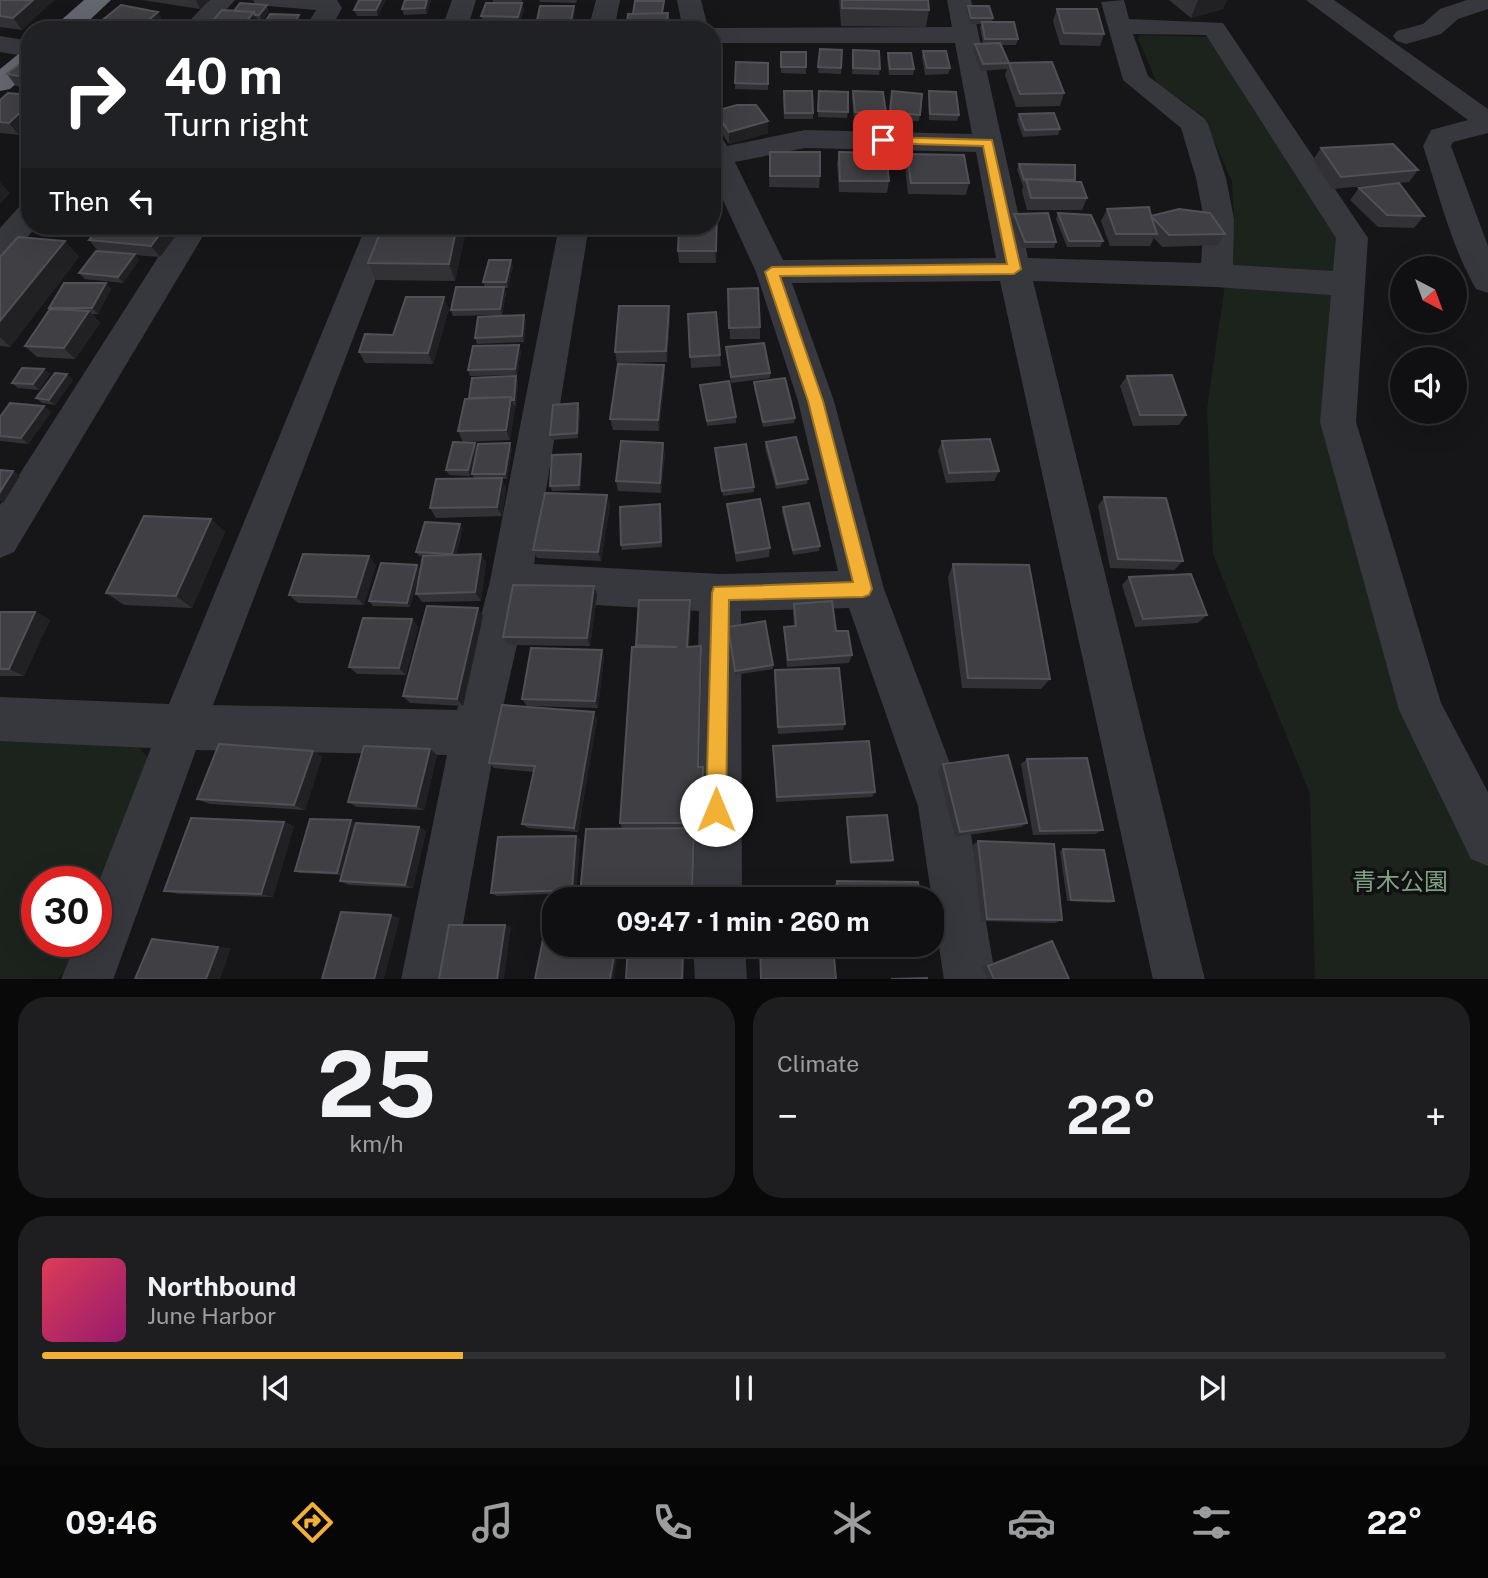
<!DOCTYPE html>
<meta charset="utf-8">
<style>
body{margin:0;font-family:"Public Sans","Noto Sans JP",sans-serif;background:#1e1e20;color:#f1f3f6;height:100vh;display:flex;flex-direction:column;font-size:26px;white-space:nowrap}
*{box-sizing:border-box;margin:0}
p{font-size:23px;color:#9c9d9f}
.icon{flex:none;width:38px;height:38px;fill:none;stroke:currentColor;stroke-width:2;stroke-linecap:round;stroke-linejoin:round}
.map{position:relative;height:979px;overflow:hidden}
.details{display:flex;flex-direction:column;gap:18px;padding:18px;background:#09090a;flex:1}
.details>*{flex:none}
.hud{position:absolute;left:21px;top:21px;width:700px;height:214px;border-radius:28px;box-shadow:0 7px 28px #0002,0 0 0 2px #303032;background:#202124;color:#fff;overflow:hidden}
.needle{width:46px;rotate:139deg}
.buttons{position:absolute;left:1390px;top:256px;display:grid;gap:14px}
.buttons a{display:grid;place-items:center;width:77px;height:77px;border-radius:50%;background:#101012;box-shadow:0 7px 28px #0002,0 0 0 2px #303032;font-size:35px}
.speed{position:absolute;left:21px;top:866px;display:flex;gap:14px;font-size:35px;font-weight:700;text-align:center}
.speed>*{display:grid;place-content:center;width:91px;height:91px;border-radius:50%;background:#101012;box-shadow:0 7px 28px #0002,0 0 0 2px #303032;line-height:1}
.speed .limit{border:10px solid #d22;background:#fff;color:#111}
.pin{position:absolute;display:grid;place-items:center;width:60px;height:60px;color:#fff;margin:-30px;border-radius:14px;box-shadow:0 4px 10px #0006}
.me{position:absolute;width:77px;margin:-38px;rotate:0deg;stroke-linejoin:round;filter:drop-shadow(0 0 5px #0008)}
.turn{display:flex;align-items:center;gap:24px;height:147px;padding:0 28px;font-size:32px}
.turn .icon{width:91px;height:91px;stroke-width:2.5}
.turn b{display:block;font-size:49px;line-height:60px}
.then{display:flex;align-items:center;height:66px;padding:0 28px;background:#0003;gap:14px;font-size:26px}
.big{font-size:52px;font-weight:700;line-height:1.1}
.details .widget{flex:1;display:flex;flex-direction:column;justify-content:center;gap:10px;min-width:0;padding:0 24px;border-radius:28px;background:#1e1e20}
.details .dial{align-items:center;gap:0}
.dial b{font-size:91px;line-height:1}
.song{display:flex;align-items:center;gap:21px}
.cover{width:84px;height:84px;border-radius:10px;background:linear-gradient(135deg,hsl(350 70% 55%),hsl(320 70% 35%))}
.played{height:7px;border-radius:4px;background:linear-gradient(90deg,#f2b134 30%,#303032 30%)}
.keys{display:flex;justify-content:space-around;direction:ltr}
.heat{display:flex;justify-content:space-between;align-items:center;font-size:38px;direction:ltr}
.details .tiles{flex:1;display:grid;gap:18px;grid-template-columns:1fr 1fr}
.widget:last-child{grid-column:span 2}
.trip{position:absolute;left:542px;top:887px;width:402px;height:70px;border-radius:28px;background:#101012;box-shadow:0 7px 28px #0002,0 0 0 2px #303032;font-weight:700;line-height:70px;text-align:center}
.menu{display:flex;height:112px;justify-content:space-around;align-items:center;background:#060607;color:#9c9d9f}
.menu .icon{width:49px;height:49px}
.menu .selected{color:#f2b134}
.menu b{font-size:32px;color:#f1f3f6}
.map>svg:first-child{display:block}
.green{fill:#1c231d}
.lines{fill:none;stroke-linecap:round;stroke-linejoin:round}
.minor{fill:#37383d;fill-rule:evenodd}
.highway{fill:#63666e;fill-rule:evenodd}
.wall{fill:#323236}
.shaded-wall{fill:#212124}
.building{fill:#3f3f44;stroke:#4f5156;stroke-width:2}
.route{fill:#f2b134;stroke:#9d7322;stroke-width:2}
.labels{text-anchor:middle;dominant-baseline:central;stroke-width:7;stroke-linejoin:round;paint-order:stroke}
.near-park-label{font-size:24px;fill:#7fa381;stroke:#111113}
</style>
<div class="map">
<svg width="1488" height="980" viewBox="0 0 1488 980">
<rect width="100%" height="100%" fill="#161618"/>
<path class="green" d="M1141 35 1214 37 1341 236 1328 420 1488 860V979H1315L1310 794 1213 554 1207 409 1234 222 1232 181 1202 115 1157 83 1138 38Z
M0 735 134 742 148 758 96 892V882H37V942H77L65 971 57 979H0Z"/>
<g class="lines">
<path class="minor" d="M209 0H235L208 30H181Z
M253 0H337L342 8 330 30H304L316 10 256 5Z
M452 0H476L467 30H441Z
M596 0H620L614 30H588Z
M677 0H701L708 28 952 27 947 0H971L1028 258 1201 263 1204 219 1196 178 1181 128 1123 80 1101 2 1124 0 1129 19 1223 23 1368 238 1356 422 1441 703 1488 792V866L1471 859 1399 710 1320 422 1331 295 1216 287 1033 281 1205 980H1153L1000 281 792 283 834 401 884 589 966 806 996 980H944L918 806 849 608 741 611 742 900H692L699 611 527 601 497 733 453 980H401L447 755 196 750 113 980H61L76 942H96V889L151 748 0 741V697L169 704 366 226H396L213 705 457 710 490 581 559 226H589L534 564 720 574 838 571 798 401 756 272 712 176V135L722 138 727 146 805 130 972 134 955 43H712V30H683ZM1133 34 1206 35 1336 238 1333 271 1233 265 1234 219 1226 178 1208 124 1204 118 1148 76ZM805 148 976 152 996 258 783 260 735 162Z
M1306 0H1334L1488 109V133L1453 142 1451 146 1488 246V293L1476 289C1451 246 1439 194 1423 146L1431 130 1468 120Z
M1467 0H1488V9L1458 19 1441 34 1406 44 1397 41 1393 36 1397 31 1423 24 1440 9Z
M0 36 30 41V57L0 52Z
M30 204V226H37L11 256 0 259V228L19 207Z
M178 226H209L14 552 0 558V505Z
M693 945H745L747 980H695Z"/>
<path class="highway" d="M84 0H111L79 30H50Z
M30 50V72L10 89 0 91V69L21 52Z"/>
</g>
<path class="wall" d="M0 0H54L22 30 0 27Z
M142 0H210L200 9Z
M359 0H386L378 16H357L354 10Z
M431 0 427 14 404 15 402 9Z
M493 0H522L521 3H522L524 10 519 23H514L516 29 513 23 483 22 481 16 493 3Z
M539 0H577L576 3 540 2Z
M839 0H928L929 10 926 27 841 26Z
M1169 0H1227L1223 9 1191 18Z
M968 6 993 18 992 22 1018 39 1016 45H1001L1009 63 1064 93 1060 106 1016 107 1005 75 1007 69 981 71 973 50 975 44 983 43 980 28 981 24H970L967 12Z
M1057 9 1104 34 1100 46 1060 45 1053 21Z
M234 11H269L262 21H258L260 24 255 30H206L205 29Z
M820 49 842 50 841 74 818 73Z
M853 50 880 69 879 75 852 74Z
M923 51 950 68 948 74 925 75 922 57Z
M781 52H806V74L781 73Z
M888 53 914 69 913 75H889L887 59Z
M30 56V89L16 86 7 74Z
M736 62 768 63V90L735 89Z
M819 91 848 112 847 118 818 117Z
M853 91 886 113 885 119H854L852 98Z
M892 91 920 115 919 121 889 119Z
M929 91 959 115 957 121 929 120 928 97Z
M30 95V124L19 135 0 133V100Z
M783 97 813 113V119H784Z
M715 111 768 133 729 144 715 123Z
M1019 114 1060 129 1058 135 1023 137 1017 120Z
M1321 148 1418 170 1409 182 1332 189 1313 160Z
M770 152 820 176 819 188 769 187Z
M839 152 889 181 887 193 839 192 837 164Z
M907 154 969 183 966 195 908 194 905 166Z
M1019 164 1075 180V182L1087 198 1082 210H1027L1022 191 1023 186 1017 170Z
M1359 188 1424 216 1414 228 1378 227 1350 200Z
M717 196 716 263H679L678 251Z
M1107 209 1151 216 1225 234 1218 245 1162 247 1154 238 1150 246H1110L1101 221Z
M1058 213 1103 241 1100 247H1067L1056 219Z
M1014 214 1056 242 1054 248H1022L1012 220Z
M414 226H467L455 281 376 280 368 263 412 233Z
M625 226H672L671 236 626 235Z
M177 234 160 257 135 255 139 260 123 283 85 279 79 273 98 251 89 240Z
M65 241 79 257 10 347 0 346V257Z
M513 266 508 288H504L506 293 502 315 453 316 451 310 485 287 483 282Z
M106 283 111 289 98 314H92L100 323 75 359 37 357 25 346 50 309 49 308Z
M728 289 760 327V339H730Z
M449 309 433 364 365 363 359 352Z
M688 314 720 355 721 366 691 368Z
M670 317 667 362 617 363 615 352Z
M526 321 524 342 477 344 475 338Z
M726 347 770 373V378L731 383Z
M521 351 517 375 470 376 468 370Z
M664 365 665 376 659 431 613 430 610 419Z
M44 369 50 374 39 390 18 388 12 383Z
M516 376 518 382 516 406H514L515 408 510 440 463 442 458 431 469 398Z
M1127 376 1186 415 1179 425 1133 426 1120 386Z
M73 380 55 405 42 403 36 398Z
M754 382 795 418 794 423 763 427 754 388Z
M700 385 736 417V423L707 426Z
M44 406 51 412 28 444 0 441V417Z
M580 409 578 438 552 440 550 435Z
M942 441 999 471 994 481 946 483 938 451Z
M766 442 808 479 807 484 776 489 765 447Z
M475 443 477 448 512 449 507 479H502L506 488 502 516 436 518 430 508 474 478 472 474 477 449 470 476 449 475 446 470Z
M715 448 754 487V492L723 496Z
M665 453 661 493 618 491 616 481Z
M582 459 580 490 552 491 550 486Z
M607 495 610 505 601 561 537 558 533 550Z
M1104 497 1183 561 1174 570 1110 568 1098 506Z
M727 504 770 548 769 557 736 562 728 513Z
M783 507 820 546 819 551 793 555 782 512Z
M661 509 662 547 622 550 621 545Z
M211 519 225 532 192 608 124 605 106 593Z
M463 529 456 555 481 554 486 563 481 601 422 602 416 594 419 574 410 607 373 606 369 601 417 565 420 569 423 556H419L416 552Z
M953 564 1050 679 1041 689 962 688 948 577Z
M376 565 364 605 298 603 289 595Z
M1129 577 1207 615 1198 623 1135 627 1122 585Z
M594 586 597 595 590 646 508 645 503 637Z
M794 604 836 631 852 655 849 663 787 667 784 635V627L794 626 793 612Z
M691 609 689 647 701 646 702 654 699 767 704 773 703 827 622 828 620 823 636 645Z
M0 612H35L50 620 24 676H0Z
M483 616 463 706 410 703 403 696Z
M412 619 418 627 406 675 357 674 349 667Z
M728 631 773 665V669L735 675Z
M604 657 598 708 527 706 522 699Z
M775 670 845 724 843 730 778 734 774 678Z
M597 719 578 832 528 828 522 824 533 772 494 768 489 763Z
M773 746 875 792 872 797 776 802 773 752Z
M430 749 437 755 424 810 357 807 348 802Z
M313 751 322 757 305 810 210 804 197 799Z
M1027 759 1103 830 1095 834 1033 835 1021 764Z
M943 764 1027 823 1021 827 955 837 938 770Z
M847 817 893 860 892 862 850 864 846 820Z
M351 820 355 823 347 856 419 827 426 831 413 888 349 885 340 881 342 875 300 873 295 871Z
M284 822 294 826 273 897 178 894 164 891Z
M695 832 693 897 584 898 580 895Z
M576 836 580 840 576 893 497 896 491 893Z
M978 841 1062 920 1055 923 981 921 973 845Z
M1063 849 1114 901 1110 903 1067 901 1060 851Z
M837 881 920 900H836L835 884Z
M1052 941 1069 979H988L982 967Z"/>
<path class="shaded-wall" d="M33 0H54L22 30 13 18Z
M196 0H210L200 9Z
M381 0H386L378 16 376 10Z
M427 0H431L427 14 425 8Z
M1198 0H1227L1223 9 1191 18Z
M522 3 524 10 519 23 518 17Z
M267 5 269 11 262 21 259 15Z
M574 6 575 12 572 26 573 30H569Z
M158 12 165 24 159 30H137Z
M254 12 260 24 255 30H239Z
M299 15 302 21 297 30H290Z
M362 22 365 30H358Z
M30 103V116L28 115 30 118V124L19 135 9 123Z
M768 121V133L729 144V132Z
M0 182 10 193 0 204Z
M717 196 718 218 716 263 712 197Z
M166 226H171L177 234 160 257 151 246Z
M457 226H467L455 281 449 264Z
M65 241 79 257 10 347 0 337V321Z
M135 254 139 260 123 283 118 277Z
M511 260 513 266 508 288 506 282Z
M106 283 111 289 98 314 92 308Z
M504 287 506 293 502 315 500 309Z
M444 297 449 309 433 364 428 353Z
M669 306 670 317 667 362 666 351Z
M89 311 100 323 75 359 64 348Z
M524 315 526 321 524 342 522 336Z
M519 345 521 351 517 375 515 369Z
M664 365 665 376 659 431 658 420Z
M44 369 50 374 39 390 33 384Z
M67 374 73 380 55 405 49 400Z
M516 376 518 382 516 406 514 400Z
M511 397 515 408 510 440 506 430Z
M578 403 580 409 578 438 577 433Z
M44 406 51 412 28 444 21 438Z
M475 443 477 448 470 476 468 470Z
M510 443 512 449 507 479 505 474Z
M663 443 665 453 661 493 660 483Z
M581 454 582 459 580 490 579 485Z
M13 471 20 476 3 503 0 500V492Z
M502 478 506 488 502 516 497 507Z
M607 495 610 505 601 561 598 552Z
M211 519 225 532 192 608 176 596Z
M460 524 463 529 455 558 452 554Z
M481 554 486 563 481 601 475 592Z
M369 556 376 565 364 605 356 597Z
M417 565 421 570 410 607 407 603Z
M594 586 597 595 590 646 587 638Z
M690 600 691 609 688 654 687 647Z
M478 608 483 616 463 706 457 699Z
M35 612 50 620 24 676 9 669Z
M412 619 418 627 406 675 399 668Z
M701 646 702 654 699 773 698 767Z
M602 650 604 657 598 708 595 701Z
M594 712 597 719 578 832 574 828Z
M430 749 437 755 424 810 416 806Z
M313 751 322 757 305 810 294 805Z
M703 767 704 773 703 827 702 823Z
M351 820 355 823 342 875 337 873Z
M284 822 294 826 273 897 261 894Z
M419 827 426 831 413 888 405 885Z
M694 828 695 832 693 897 692 894Z
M576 836 580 840 576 893 572 890Z
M391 915 400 918 384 979H374Z
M505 925 511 927 504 979H497Z
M616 945H619L614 979H610Z
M683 945H685L684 979H682Z
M218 947 231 948 220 979H206Z"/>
<path class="building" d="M0 0H33L13 18 0 16Z
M359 0H381L376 10H354Z
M405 0H427L425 8 402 9Z
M842 0H928L929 10 842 8Z
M635 1H664L662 13 633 14Z
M240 3 267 5 259 15H255L254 12 234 11Z
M486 3H522L518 17 481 16Z
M121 5 158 12 137 30H90Z
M540 6H574L571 21 537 20Z
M968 6H989L993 18H971Z
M1057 9H1097L1104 34 1064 33Z
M222 10 254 12 239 30 205 29Z
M668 13 667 30H626L628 14Z
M270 14 299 15 290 30H260Z
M525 20 571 21 569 30H522Z
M334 22H362L358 30H331Z
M982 22H1014L1018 39H985Z
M487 23H514L512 30H485Z
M386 27 417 28 416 30H385Z
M1000 43 1009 63 983 64 975 44Z
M820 49 842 50 841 68 818 67Z
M853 50 879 51 880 69 853 68Z
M923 51H946L950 68H927Z
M781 52H806V67H781Z
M888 53H911L914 69H890Z
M30 56V78L7 74Z
M736 62 768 63V84L735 83Z
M1052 62 1064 93 1020 94 1009 63Z
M784 91H812L813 113H785Z
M819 91 848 92V112L818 111Z
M853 91 883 92 886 113 855 112Z
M892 91 922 94 920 115 890 112Z
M929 91 956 92 959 115 930 114Z
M8 93 30 95V103L9 123 0 122V100Z
M737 105H756L768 121 729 132 715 111Z
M1054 113 1060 129 1025 130 1019 114Z
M1393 144 1418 170 1341 177 1321 148Z
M770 152H820V176H770Z
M839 152 886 153 889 181H840Z
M907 154 964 155 969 183H911Z
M1019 164 1075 165V180L1026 179V180H1024Z
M1026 179 1081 182 1087 198H1031Z
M1399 183 1424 216 1387 215 1359 188Z
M712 186 717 196 712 197Z
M712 206H717L716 251H678L679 226H712Z
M1149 207 1151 216 1179 209 1210 213 1225 234 1169 235 1151 216 1157 234H1116L1107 209Z
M1048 213 1056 242H1025L1014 214Z
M1058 213 1091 215 1103 241H1069Z
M100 226H166L151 246 89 240Z
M414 226H457L449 264 368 263 380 233H412Z
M18 237 65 241 0 321V257Z
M96 251 135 254 118 277 79 273Z
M489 260H511L506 282H483Z
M64 283H106L92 308H49Z
M456 287H504L500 309 451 310Z
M758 288 760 327 729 328 728 289Z
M406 297H444L428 353 359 352 365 334 393 335Z
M619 306H669L666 351 615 352Z
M50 309 89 311 64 348 25 346Z
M716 312 720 355 690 357 688 314Z
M524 315 522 336 475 338 478 317Z
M764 343 770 373 731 377 726 347Z
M519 345 515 369 468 370 473 346Z
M618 364 664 365 658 420 610 419Z
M22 368 44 369 33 384 12 383Z
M55 373 67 374 49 400 36 398Z
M1172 375 1186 415H1140L1127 376Z
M516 376 514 400H512L511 397 469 398 472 378Z
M785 378 795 418 763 422 754 382Z
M729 381 736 417 707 421 700 385Z
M511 397 506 430 458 431 465 399Z
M10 403 44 406 21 438 0 436V417Z
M578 403 577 433 550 435 553 405Z
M796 437 808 479 777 484 766 442Z
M990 439 999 471 949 473 942 441Z
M621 441 663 443 660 483 616 481Z
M453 442 475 443 468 470H446Z
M510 443 505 474H472L478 444Z
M746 444 754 487 722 491 715 448Z
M581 454 579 485 550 486 552 455Z
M0 470 13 471 0 492Z
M502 478 497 507 430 508 436 479Z
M545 493 607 495 598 552 533 550Z
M1104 497 1166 498 1183 561 1118 559Z
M760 499 770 548 736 553 727 504Z
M809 503 820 546 793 550 783 507Z
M660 504 661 542 621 545 620 507Z
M144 516 211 519 176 596 106 593Z
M425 522 460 524 452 554 416 552Z
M303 554 369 556 356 597 289 595Z
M481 554 475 592 416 594 423 556Z
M381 563 417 565 407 603 369 601Z
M953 564 1029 565 1050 679 968 678Z
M1191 574 1207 615 1143 619 1129 577Z
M513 585 594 586 587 638 503 637Z
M639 600H690L687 647 701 646 698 767H703L702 823H620L632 647H677L636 645Z
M832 601 836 631H848L852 655 788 660 784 627 796 626 794 604Z
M427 606 478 608 457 699 403 696Z
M0 612H35L9 669H0Z
M363 618 412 619 399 668 349 667Z
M765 621 773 665 735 671 728 627Z
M531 648 602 650 595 701 522 699Z
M839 668 845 724 778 727 775 670Z
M502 705 594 712 574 828 522 824 535 766 489 763Z
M869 741 875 792 777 797 773 746Z
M219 744 313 751 294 805 197 799Z
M364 746 430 749 416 806 348 802Z
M1008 755 1027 823 960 832 943 764Z
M1087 758 1103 830 1040 831 1027 759Z
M887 815 893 860 851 862 847 817Z
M191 818 284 822 261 894 164 891Z
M310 819 351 820 337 873 295 871Z
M356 823 419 827 405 885 340 881Z
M694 828 692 894 580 895 586 829Z
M576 836 572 890 491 893 498 837Z
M978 841 1054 844 1062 920 987 919Z
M1063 849 1104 850 1114 901 1071 900Z
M837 881 918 882 920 900H838Z
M552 895 592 900H555V945H616L610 979H535Z
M341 912 391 915 374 979H322Z
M449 925H505L497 979H439Z
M152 939 218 947 206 979H135Z
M1052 941 1069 979H994L988 966Z
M628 945H683L682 979H626Z
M760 945H833L836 979H761Z
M927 978V979H891Z"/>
<path class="route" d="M883 137 992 140 1021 269 1014 274 780 276 823 401 872 589 869 595 863 597 729 600 726 810 723 817 716 820 709 817 706 810 712 593 714 587 853 582 808 401 765 272 772 267 1007 264 983 146 879 143V138Z"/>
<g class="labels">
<g class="near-park-label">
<text x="1400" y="881">青木公園</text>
</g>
</g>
</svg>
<div class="buttons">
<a><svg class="needle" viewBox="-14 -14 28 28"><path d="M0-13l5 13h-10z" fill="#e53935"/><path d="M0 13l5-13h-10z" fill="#9c9d9f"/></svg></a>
<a><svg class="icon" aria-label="sound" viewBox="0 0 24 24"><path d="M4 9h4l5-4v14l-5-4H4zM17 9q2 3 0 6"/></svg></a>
</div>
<div class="speed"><div class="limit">30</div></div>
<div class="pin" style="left:883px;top:140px;background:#d93025"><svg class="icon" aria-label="arrive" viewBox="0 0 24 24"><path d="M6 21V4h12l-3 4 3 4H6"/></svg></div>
<svg class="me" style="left:716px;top:810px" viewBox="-20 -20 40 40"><circle r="19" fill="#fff"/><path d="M0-13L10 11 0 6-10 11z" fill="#f2b134"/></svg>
<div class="trip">09:47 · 1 min · 260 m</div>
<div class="hud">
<div class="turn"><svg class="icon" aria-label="right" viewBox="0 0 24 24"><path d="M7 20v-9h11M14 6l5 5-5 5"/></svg><div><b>40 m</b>Turn right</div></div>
<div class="then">Then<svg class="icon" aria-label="left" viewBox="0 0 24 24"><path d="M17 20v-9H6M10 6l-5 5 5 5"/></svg></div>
</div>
</div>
<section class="details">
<div class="tiles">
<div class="widget dial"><b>25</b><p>km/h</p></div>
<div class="widget"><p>Climate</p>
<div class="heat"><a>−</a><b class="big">22°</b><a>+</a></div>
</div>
<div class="widget">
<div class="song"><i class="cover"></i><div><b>Northbound</b><p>June Harbor</p></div></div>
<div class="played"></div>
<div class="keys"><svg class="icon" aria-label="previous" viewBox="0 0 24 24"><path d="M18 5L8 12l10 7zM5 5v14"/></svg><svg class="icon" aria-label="pause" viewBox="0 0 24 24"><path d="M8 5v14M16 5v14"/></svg><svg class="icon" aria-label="next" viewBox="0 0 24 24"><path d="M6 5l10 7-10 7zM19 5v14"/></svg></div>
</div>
</div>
</section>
<nav class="menu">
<b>09:46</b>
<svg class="icon selected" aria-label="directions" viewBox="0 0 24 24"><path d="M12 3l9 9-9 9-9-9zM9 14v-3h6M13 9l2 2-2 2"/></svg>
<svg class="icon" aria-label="music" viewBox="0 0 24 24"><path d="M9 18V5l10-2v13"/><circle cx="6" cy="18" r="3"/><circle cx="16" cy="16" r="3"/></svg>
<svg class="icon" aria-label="phone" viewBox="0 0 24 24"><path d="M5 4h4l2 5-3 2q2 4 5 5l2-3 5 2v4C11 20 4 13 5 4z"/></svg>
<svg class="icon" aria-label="climate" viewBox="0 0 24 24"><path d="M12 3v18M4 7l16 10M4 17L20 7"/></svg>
<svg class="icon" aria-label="car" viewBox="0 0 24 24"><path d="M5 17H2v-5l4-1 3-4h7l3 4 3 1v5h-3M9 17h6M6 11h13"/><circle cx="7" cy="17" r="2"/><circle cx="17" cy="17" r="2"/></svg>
<svg class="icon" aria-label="filters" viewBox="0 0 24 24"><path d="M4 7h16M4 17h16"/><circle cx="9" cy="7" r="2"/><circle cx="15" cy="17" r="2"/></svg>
<b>22°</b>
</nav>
